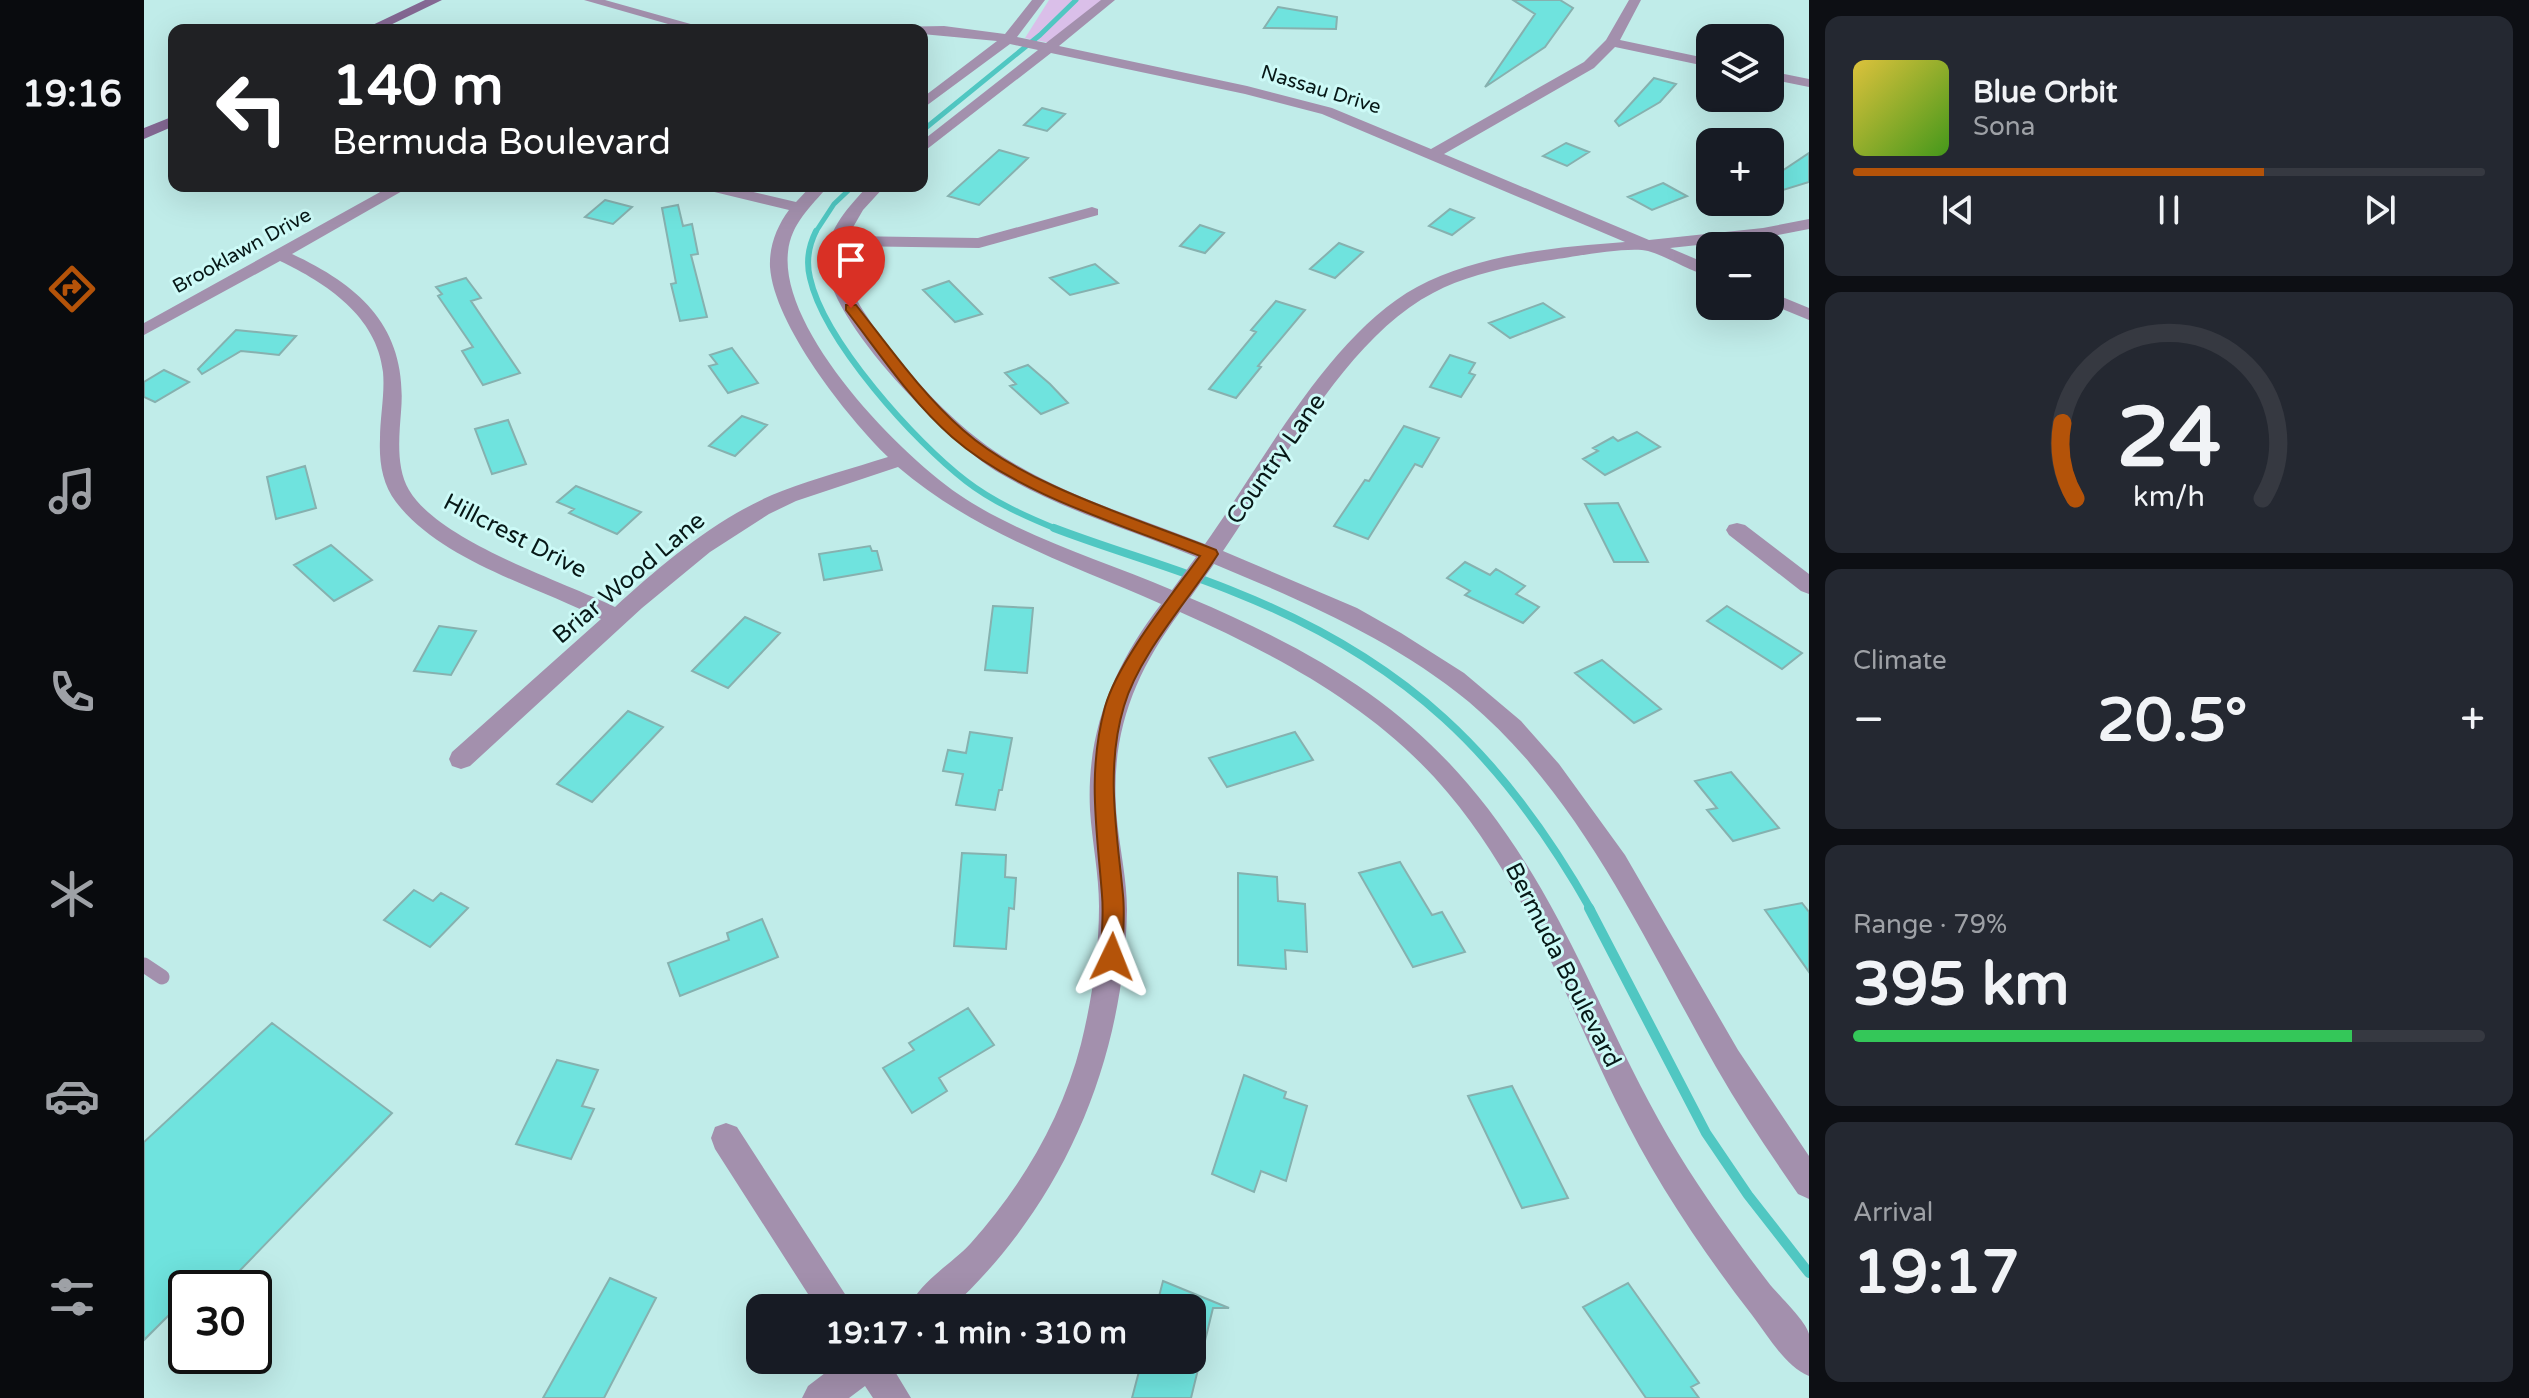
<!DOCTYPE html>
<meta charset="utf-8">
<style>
body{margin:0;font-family:"Varela Round",sans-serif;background:#242831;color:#f1f3f6;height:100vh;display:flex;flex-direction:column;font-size:30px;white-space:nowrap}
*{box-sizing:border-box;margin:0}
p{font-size:26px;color:#9ea1a6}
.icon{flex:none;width:44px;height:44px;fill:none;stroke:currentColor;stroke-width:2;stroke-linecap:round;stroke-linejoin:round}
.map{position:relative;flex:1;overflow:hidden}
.side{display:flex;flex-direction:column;gap:16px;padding:16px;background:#0d0f14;width:720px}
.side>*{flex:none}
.hud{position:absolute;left:24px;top:24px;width:760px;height:168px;border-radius:16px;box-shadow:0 8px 32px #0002;background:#202124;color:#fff;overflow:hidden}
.tools{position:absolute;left:1552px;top:24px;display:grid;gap:16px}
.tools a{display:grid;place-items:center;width:88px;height:88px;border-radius:16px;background:#171b24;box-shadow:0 8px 32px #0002;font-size:40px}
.speed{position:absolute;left:24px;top:1270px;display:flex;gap:16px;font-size:40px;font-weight:700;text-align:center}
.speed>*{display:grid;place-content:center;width:104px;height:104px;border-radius:50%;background:#171b24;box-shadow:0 8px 32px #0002;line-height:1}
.speed .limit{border:4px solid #111;border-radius:12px;background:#fff;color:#111}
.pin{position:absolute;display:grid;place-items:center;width:68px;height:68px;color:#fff;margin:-82px -34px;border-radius:50% 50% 50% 0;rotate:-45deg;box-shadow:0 0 8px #0007}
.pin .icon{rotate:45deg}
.me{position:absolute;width:88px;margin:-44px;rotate:2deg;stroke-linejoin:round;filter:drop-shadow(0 0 6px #0008)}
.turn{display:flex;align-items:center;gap:28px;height:168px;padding:0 32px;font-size:36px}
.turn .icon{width:104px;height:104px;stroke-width:2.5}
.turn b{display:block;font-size:56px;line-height:68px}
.big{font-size:60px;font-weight:700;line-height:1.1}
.side .tile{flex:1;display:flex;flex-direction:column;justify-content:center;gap:12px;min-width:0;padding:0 28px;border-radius:16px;background:#242831}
.side .dial{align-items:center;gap:0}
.dial svg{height:208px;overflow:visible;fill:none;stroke:#363941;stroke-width:7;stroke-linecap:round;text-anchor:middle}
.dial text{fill:#f1f3f6;stroke:none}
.song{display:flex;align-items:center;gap:24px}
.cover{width:96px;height:96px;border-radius:12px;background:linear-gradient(135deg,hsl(50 70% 55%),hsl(100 70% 35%))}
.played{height:8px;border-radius:4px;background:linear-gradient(90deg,#b45309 65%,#363941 65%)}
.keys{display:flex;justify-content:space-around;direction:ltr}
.heat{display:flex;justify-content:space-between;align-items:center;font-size:44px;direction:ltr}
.charge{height:12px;border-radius:6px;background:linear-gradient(90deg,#34c759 79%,#363941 0)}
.trip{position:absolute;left:602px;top:1294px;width:460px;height:80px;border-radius:16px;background:#171b24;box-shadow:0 8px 32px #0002;font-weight:700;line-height:80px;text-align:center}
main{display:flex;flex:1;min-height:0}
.menu{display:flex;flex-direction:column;width:144px;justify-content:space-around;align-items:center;background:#090b0e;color:#9ea1a6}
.menu .icon{width:56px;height:56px}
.menu .selected{color:#b45309}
.menu b{font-size:36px;color:#f1f3f6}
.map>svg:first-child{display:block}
.green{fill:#dabfe9}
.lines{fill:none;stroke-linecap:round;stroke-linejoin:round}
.stream-far3{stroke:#50c7c2;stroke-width:5}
.stream-far2{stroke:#50c7c2;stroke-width:6}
.stream-far1{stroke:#50c7c2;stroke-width:8}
.stream{stroke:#50c7c2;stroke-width:10}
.building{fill:#6fe3de;stroke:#86b1af;stroke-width:2}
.lane{stroke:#a390ad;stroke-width:15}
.street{fill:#a390ad;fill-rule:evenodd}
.secondary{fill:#846893;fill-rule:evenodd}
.route{fill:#b45309;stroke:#753606;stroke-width:2}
.labels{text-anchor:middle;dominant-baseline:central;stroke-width:6;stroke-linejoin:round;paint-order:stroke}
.far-street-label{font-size:20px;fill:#071817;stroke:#cdfaf7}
.street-label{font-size:24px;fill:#071817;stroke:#cdfaf7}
</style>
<main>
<nav class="menu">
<b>19:16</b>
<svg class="icon selected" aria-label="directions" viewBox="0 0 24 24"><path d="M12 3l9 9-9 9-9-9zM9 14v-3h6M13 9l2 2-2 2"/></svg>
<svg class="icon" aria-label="music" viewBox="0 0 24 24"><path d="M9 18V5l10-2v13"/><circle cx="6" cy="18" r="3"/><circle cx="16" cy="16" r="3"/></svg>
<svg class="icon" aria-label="phone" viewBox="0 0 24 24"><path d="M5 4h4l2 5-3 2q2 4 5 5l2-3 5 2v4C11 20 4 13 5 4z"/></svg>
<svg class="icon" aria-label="climate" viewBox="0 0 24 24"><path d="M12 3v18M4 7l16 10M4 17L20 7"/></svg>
<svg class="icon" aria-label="car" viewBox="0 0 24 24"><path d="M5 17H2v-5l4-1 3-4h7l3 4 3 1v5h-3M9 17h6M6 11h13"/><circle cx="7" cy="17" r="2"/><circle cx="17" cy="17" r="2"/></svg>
<svg class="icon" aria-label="filters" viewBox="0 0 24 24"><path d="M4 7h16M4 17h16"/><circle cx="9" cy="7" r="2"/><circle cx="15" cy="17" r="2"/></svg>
</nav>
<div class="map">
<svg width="1665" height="1398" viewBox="0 0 1665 1398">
<rect width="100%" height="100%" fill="#c0ece9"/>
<path class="green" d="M905 0H960L906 43 881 38Z"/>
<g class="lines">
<path class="stream-far3" d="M778 131 896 35 932 0
M671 233 690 204 709 186"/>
<path class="stream-far2" d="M672 231C665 245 662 262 666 278 680 341 771 442 822 481 849 502 883 517 915 530"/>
<path class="stream-far1" d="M910 528C970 551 1033 568 1093 593 1261 660 1359 754 1447 910"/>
<path class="stream" d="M1445 908 1562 1133 1604 1195 1665 1273"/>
</g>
<path class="building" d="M1369 0H1416L1429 8 1401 47 1341 87 1391 14Z
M1134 7 1193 17 1192 29 1120 28Z
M1510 78 1532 84 1516 102 1475 126 1471 121Z
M898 108 921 114 903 131 880 125Z
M1422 143 1445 152 1423 166 1399 156Z
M855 150 884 158 835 205 804 196Z
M1665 153V182L1626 194V179Z
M1519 183 1543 196 1508 210 1484 197Z
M461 200 488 207 469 224 441 217Z
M534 205 539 226 548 224 554 254 547 255 563 317 536 321 527 284 532 283 518 208Z
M1306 209 1330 218 1308 235 1285 226Z
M1056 225 1080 233 1061 253 1036 246Z
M1195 243 1219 252 1191 278 1166 269Z
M951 264 974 283 926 295 906 278Z
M322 278 337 298 327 301 376 373 339 385 318 351 329 347 294 296 298 294 292 287Z
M805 281 838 314 811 322 779 290Z
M1132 301 1161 310 1114 366 1117 367 1092 398 1065 389 1112 332 1107 330Z
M1399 303 1420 317 1366 338 1345 323Z
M92 330 152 336 135 355 97 351 58 374 54 369Z
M588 348 614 383 584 393 565 366 573 364 566 355Z
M1306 355 1331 363 1325 373 1331 375 1317 397 1286 387Z
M884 365 906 384 924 403 897 414 866 386 872 384 861 373Z
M20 370 45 382 11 402 0 397V382Z
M598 416 623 425 591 456 565 446Z
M364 420 382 464 348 474 331 429Z
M1260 426 1295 438 1278 467 1271 464 1224 539 1190 526 1221 480 1225 481Z
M1493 432 1516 447 1461 475 1439 459 1454 451 1449 448 1469 437 1474 441Z
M161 466 172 508 132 519 123 477Z
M432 486 497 512 473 534 425 513 430 509 413 502Z
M1474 503 1504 562H1470L1441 504Z
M187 545 228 580 190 601 150 565Z
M726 546 728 551H733L738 570 680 580 675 554Z
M1321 562 1346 575 1352 569 1381 586 1372 594 1395 607 1379 623 1321 595 1326 591 1303 578Z
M849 606 889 608 883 673 841 670Z
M1583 606 1658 653 1638 669 1563 621Z
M601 617 636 633 584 688 548 671Z
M295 626 332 631 307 675 270 671Z
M1458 660 1517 709 1490 723 1431 673Z
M484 711 519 727 448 802 413 784Z
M826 732 868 738 858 790H855L851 810 812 805 819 774 799 771 804 750 822 753Z
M1151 732 1169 760 1083 787 1065 758Z
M1587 772 1635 828 1589 841 1563 810 1573 808 1551 781Z
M818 853 862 855 861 877 872 878 870 909 865 908 862 949 810 946Z
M1256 862 1288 915 1298 912 1321 952 1269 967 1215 873Z
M1094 873 1133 877 1134 901 1161 904 1163 952 1141 950 1142 969 1094 965Z
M270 890 289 901 297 893 324 908 286 947 240 920Z
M1658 903 1665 912V972L1621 910Z
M618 919 634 957 536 996 524 963 585 940 583 933Z
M824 1008 850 1045 795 1078 803 1091 768 1113 739 1068 770 1050 765 1043Z
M128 1023 248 1113 79 1288H42V1298L0 1340V1142Z
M413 1060 454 1070 438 1106 450 1109 427 1159 372 1144Z
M1100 1075 1142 1092 1140 1098 1163 1106 1142 1181 1117 1171 1110 1192 1068 1174Z
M1368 1086 1424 1198 1378 1208 1324 1096Z
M466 1278 512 1298 460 1398H399Z
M1019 1281 1085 1308H1069L1047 1398H988L998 1360H1055L1048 1359V1308H1012Z
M1484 1283 1555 1383 1547 1387 1555 1398H1502L1439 1307Z"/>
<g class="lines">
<path class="lane" d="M0 965 18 977"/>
<path class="street" d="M440 0H461L568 30H545Z
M888 0H901L873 37 902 43 957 0H971L915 46 1103 86 1188 108 1287 149 1440 62 1462 40 1485 0H1497L1476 40 1566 59V67L1471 47 1450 68 1300 154 1505 240 1619 228 1665 219V229L1619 238 1526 248 1566 265V276C1544 271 1525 257 1504 251 1485 246 1428 257 1407 260 1367 266 1325 274 1289 293 1200 339 1135 470 1079 551L1213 608 1257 633 1320 673 1377 721 1415 764 1481 855 1594 1050 1665 1156V1199L1654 1194C1625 1152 1597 1111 1572 1067 1500 940 1438 798 1325 702 1250 640 1159 601 1070 564L1046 598C1225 674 1322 747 1415 921 1456 998 1488 1078 1534 1153 1561 1197 1592 1240 1624 1282 1633 1294 1662 1321 1665 1334 1665 1346 1665 1363 1665 1376 1641 1366 1624 1336 1608 1315 1556 1248 1509 1177 1472 1101 1421 996 1380 883 1304 793 1233 708 1135 656 1036 612 988 677 965 738 973 820 976 850 983 880 983 910 980 1062 919 1205 807 1308H765C776 1281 808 1264 827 1243 878 1186 918 1118 937 1044 948 999 955 953 955 906 955 874 948 842 946 810 942 731 970 665 1017 604 926 564 831 533 754 467L652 501 625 514 566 552 498 608 326 766 317 769 308 766 305 759 308 752 457 619C392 586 297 561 252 502 238 484 235 461 236 439 236 417 241 394 239 372 233 316 182 283 136 261L0 335V323L247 186H267L148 254C219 287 264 330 257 412 255 437 252 468 265 490 296 542 416 580 471 607 519 563 576 515 638 491 672 478 709 468 744 457 703 417 630 325 626 267 625 246 633 226 645 210L558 189 556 186H584L652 202 667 186H684C667 207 647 223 644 252 635 333 763 464 828 503 889 540 962 562 1028 590L1052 557C987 530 918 510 857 474 806 444 679 318 682 257 684 229 705 206 724 186H741L719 210 704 236 834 238 948 207 954 209V215L835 248 701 246C696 282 719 311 739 339 776 388 818 433 871 464 930 499 998 519 1061 544 1118 464 1186 334 1273 287 1335 254 1413 247 1481 242L1178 114 1101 94 907 53 778 153V141L894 50 866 44 778 109V98L853 41 778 34V30H746L748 27 800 26 861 34Z
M1626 71 1665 79V87L1626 79Z
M1626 292 1665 308V320L1626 304Z
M1593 523 1601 525 1665 574V594L1657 591 1585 535 1582 530 1585 525Z
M582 1123 593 1127 710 1308H673L571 1149 567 1138 571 1127Z
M698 1360H744L767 1398H729L721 1386 705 1398H658L664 1386Z"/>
<path class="secondary" d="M281 0H298L236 30H218Z
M30 116V126L0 139V128Z"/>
</g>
<path class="route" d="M702 305H712C746 348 778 394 819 430 882 486 992 518 1072 550L1074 554C1045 600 995 654 980 706 961 769 973 832 979 895 981 915 979 937 978 957L975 963 968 966 960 963 957 957C957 937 960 916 958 895 953 829 943 773 961 707 974 661 1027 596 1056 556 976 524 873 494 808 437 767 401 736 354 702 310Z"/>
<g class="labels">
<g class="far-street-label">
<text transform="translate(1177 90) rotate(17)">Nassau Drive</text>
<text transform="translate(98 251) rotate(-29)">Brooklawn Drive</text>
</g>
<g class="street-label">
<text transform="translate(1132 459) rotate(-55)">Country Lane</text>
<text transform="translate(371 536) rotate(27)">Hillcrest Drive</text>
<text transform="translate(485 578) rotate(-40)">Briar Wood Lane</text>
<text transform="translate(1419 965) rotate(63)">Bermuda Boulevard</text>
</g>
</g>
</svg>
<div class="tools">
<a><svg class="icon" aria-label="layers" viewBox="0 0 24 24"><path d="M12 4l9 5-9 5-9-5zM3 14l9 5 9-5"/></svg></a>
<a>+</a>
<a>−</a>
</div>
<div class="speed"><div class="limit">30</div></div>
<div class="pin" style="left:707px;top:308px;background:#d93025"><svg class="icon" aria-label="arrive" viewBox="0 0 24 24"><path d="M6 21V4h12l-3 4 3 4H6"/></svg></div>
<svg class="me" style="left:968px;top:957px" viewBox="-20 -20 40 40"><path d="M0-17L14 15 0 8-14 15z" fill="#b45309" stroke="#fff" stroke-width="4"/></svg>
<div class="trip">19:17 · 1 min · 310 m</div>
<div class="hud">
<div class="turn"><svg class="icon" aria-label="left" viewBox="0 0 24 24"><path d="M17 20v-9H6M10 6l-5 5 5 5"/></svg><div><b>140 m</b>Bermuda Boulevard</div></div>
</div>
</div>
<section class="side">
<div class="tile">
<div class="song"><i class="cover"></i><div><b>Blue Orbit</b><p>Sona</p></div></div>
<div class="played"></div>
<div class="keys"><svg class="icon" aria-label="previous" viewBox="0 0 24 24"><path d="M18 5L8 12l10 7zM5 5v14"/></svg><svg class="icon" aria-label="pause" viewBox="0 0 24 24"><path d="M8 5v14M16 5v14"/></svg><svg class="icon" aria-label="next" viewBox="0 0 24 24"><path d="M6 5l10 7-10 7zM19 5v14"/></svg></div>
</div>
<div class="tile dial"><svg viewBox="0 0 100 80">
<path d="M14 69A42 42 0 1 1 86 69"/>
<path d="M14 69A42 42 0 0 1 9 40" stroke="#b45309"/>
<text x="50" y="56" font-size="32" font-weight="700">24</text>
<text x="50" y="72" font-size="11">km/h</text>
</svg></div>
<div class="tile"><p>Climate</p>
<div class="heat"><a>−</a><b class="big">20.5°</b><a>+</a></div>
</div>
<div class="tile"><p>Range · 79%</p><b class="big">395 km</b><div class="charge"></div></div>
<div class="tile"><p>Arrival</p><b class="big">19:17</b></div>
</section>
</main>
